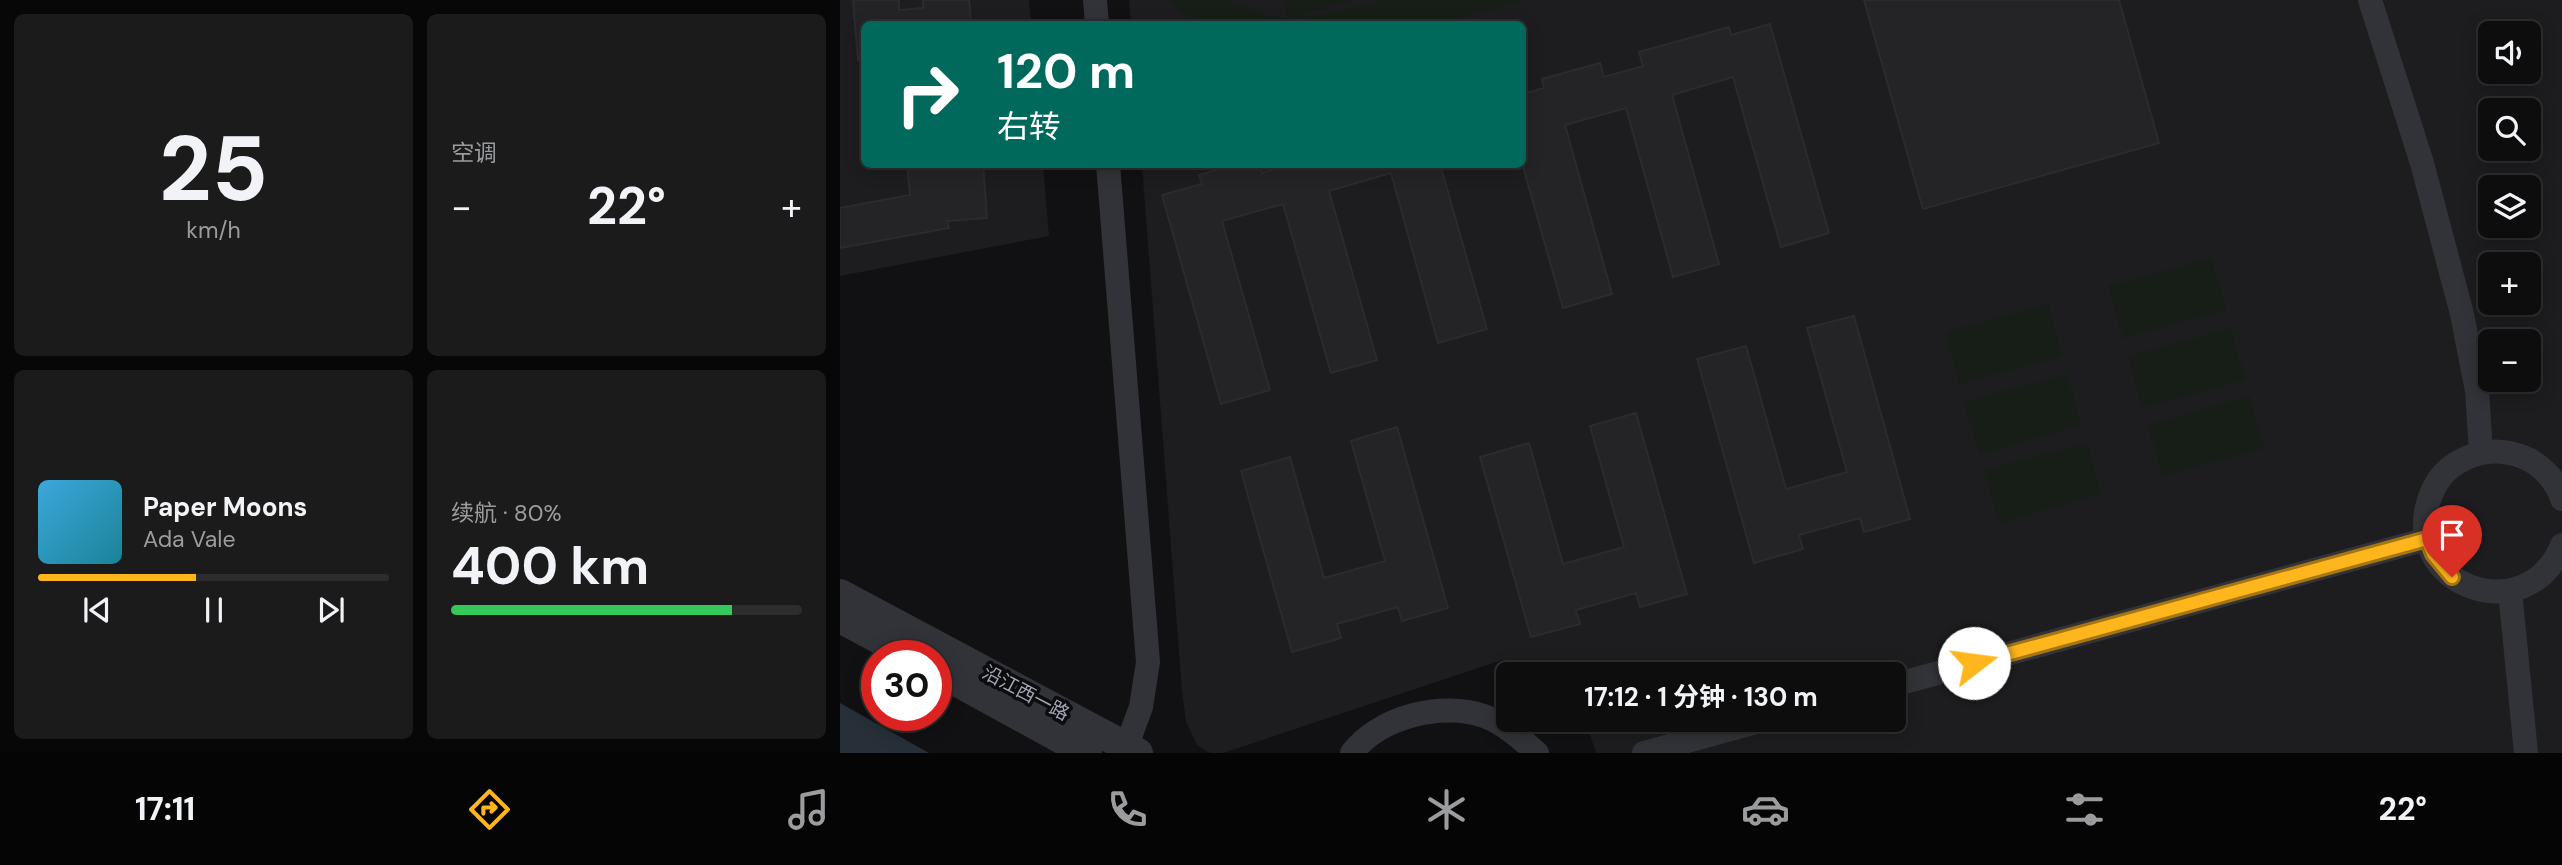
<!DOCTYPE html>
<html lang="zh">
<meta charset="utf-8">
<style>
body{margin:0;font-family:"DM Sans","Noto Sans SC",sans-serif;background:#1b1b1c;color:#f1f3f6;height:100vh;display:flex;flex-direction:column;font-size:26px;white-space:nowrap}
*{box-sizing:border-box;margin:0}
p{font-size:23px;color:#9a9c9e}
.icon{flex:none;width:38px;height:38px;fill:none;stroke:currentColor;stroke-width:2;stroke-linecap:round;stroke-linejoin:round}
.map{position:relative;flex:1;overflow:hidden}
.details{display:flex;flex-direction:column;gap:14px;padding:14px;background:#070708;width:840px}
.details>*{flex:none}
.guide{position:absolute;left:21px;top:21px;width:665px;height:147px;border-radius:10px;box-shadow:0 4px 18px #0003,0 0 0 2px #2d2d2e;background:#00695c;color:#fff;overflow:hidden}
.buttons{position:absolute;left:1638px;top:21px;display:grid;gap:14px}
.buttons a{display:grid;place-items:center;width:63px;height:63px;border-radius:10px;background:#0d0d0e;box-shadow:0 4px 18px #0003,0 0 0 2px #2d2d2e;font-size:35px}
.speed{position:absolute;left:21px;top:640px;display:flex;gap:14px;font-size:35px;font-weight:700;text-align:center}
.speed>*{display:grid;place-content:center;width:91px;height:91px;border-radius:50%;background:#0d0d0e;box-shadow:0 4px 18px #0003,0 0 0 2px #2d2d2e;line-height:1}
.speed .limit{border:10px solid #d22;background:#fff;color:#111}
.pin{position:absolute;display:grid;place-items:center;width:60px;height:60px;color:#fff;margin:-72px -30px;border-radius:50% 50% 50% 0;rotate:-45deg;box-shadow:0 0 7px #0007}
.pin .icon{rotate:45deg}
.me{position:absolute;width:77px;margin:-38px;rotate:75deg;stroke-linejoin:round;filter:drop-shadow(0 0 5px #0008)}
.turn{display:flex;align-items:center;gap:24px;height:147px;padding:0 21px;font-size:32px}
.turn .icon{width:91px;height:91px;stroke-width:2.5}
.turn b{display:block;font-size:49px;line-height:60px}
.big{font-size:52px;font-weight:700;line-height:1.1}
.details .widget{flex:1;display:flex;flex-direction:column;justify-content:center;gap:10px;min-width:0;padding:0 24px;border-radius:10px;background:#1b1b1c}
.details .dial{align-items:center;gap:0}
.dial b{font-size:91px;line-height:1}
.song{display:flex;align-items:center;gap:21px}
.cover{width:84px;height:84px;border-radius:10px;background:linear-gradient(135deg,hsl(200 70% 55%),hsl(190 70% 35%))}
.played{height:7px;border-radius:4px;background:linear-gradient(90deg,#ffb61d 45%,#2d2d2e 45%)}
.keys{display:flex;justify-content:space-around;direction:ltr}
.heat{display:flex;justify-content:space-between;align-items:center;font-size:38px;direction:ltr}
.charge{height:10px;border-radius:5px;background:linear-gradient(90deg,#34c759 80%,#2d2d2e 0)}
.details .tiles{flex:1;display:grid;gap:14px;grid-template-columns:repeat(2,1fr)}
.trip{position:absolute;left:656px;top:662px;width:410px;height:70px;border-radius:10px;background:#0d0d0e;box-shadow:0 4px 18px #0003,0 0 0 2px #2d2d2e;font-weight:700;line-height:70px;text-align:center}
.dock{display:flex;height:112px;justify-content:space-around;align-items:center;background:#050506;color:#9a9c9e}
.dock .icon{width:49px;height:49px}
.dock .active{color:#ffb61d}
.dock b{font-size:32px;color:#f1f3f6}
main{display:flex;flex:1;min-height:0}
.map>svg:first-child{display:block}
.built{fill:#1d1d20;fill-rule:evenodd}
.green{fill:#171e18}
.water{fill:#273038}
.building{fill:#242427;stroke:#2b2b2f;stroke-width:2}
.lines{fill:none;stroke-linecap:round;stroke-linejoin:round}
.minor{stroke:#323338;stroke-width:24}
.tertiary{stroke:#323338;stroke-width:30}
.route-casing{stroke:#a67613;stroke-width:18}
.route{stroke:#ffb61d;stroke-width:12}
.labels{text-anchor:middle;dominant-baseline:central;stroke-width:7;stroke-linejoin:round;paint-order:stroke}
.street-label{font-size:19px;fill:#a1a7b5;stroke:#0c0c0e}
</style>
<main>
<section class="details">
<div class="tiles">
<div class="widget dial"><b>25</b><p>km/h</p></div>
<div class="widget"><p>空调</p>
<div class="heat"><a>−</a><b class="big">22°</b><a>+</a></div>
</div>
<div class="widget">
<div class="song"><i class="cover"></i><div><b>Paper Moons</b><p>Ada Vale</p></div></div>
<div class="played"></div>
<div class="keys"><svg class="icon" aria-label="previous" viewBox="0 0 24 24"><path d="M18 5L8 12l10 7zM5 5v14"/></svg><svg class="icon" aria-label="pause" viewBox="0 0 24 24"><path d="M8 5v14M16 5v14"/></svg><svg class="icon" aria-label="next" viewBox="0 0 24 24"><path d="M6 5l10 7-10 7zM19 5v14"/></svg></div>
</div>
<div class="widget"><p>续航 · 80%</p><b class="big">400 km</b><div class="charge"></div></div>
</div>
</section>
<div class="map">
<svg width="1722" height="753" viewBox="0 0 1722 753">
<rect width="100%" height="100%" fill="#111113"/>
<path class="built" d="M0 0H189L191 24H24V164L203 165 209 236 0 276Z
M289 0H1722V753H756L749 732 733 719H1054V674H679L662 660 383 753H370L357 745 346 722 342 691 302 165 682 164V24H291ZM1650 33H1689V72H1650ZM1650 110H1689V149H1650ZM1650 187H1689V226H1650ZM1650 264H1689V303H1650ZM1650 341H1689V380H1650Z"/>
<path class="green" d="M327 0H388L425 15 447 18 443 0H514L452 18 493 13 542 0H686L597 24H356Z
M1371 258 1386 310 1283 338 1268 286Z
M1208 304 1222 356 1119 384 1105 332Z
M1391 328 1405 380 1302 408 1288 356Z
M1227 374 1241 426 1139 454 1124 402Z
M1410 396 1424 448 1322 476 1308 425Z
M1247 442 1261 494 1159 523 1144 471Z"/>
<path class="water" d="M0 703 89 753H0Z"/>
<path class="building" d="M13 0H59V10L83 8V0H129L131 24H24V59L18 60Z
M1024 0H1279L1319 143 1083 209Z
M930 24 989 233 941 247 893 77 832 95 879 264 833 277 786 108 725 125 772 294 723 308 682 163V94L704 88 702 79 760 63 764 77 803 66 799 52 889 27 891 35Z
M67 164H143L147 218 107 221 109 228 0 248V208L70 195Z
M397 164H419L422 173 453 164H600L647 329 598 343 551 173 489 191 537 360 491 373 443 204 382 221 430 390 381 404 322 195 362 184 359 175Z
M1014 316 1070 519 1024 532 1020 518 959 535 963 549 914 563 857 359 906 346 946 489 1007 472 967 328Z
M796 413 847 594 800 607 796 593 736 610 740 624 691 637 640 457 689 443 723 564 784 547 750 426Z
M557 427 608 608 562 621 558 607 497 624 501 638 452 652 401 471 450 457 484 578 545 561 511 441Z"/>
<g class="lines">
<path class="minor" d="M255 0 257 24
M1530 0 1582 163 1622 314 1637 391 1641 452
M268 164 308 662 301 707 284 753
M1722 499C1716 480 1701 464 1683 457 1660 448 1638 450 1617 463 1603 471 1594 485 1589 500 1561 585 1687 632 1722 545
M1670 591 1686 753
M1054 685 1587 539
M512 753C539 717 602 701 644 716 664 723 682 740 697 753
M804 753 927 719"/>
<path class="tertiary" d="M0 594 298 753
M0 618 71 656
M96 670 247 753"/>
</g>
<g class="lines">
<g class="route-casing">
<path id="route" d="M1134 663 1587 539 1593 554 1612 577"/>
</g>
<use href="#route" class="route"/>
</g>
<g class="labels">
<g class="street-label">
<text transform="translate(186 693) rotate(28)">沿江西一路</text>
</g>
</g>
</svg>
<div class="buttons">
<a><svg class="icon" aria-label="sound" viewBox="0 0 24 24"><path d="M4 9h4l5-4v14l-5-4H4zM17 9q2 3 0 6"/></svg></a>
<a><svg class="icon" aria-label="search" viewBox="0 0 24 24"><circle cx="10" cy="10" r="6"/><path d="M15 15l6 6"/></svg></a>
<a><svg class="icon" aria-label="layers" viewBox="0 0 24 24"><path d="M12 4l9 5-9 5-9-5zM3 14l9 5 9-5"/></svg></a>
<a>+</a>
<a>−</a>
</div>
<div class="speed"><div class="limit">30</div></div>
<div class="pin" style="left:1612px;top:577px;background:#d93025"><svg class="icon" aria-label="arrive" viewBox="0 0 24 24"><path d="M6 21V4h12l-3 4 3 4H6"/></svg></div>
<svg class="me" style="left:1134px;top:663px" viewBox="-20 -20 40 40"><circle r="19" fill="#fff"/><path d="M0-13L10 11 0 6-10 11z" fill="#ffb61d"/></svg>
<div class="trip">17:12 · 1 分钟 · 130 m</div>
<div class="guide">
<div class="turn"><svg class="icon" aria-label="right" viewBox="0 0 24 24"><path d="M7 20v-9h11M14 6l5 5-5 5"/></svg><div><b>120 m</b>右转</div></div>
</div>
</div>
</main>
<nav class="dock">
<b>17:11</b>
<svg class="icon active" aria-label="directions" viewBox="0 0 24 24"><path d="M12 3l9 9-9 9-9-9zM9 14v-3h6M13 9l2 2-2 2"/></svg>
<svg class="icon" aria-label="music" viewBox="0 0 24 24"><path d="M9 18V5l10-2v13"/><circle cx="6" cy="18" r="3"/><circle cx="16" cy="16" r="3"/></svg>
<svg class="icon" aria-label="phone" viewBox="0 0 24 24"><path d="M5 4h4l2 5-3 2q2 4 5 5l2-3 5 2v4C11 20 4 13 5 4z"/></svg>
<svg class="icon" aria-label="climate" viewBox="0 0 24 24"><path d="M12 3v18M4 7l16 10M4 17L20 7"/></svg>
<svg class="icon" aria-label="car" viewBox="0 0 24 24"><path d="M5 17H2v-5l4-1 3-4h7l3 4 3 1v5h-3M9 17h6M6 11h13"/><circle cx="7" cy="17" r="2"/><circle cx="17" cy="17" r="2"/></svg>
<svg class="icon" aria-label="filters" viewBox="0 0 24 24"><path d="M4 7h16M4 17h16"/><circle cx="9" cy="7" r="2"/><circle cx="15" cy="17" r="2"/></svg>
<b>22°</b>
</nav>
